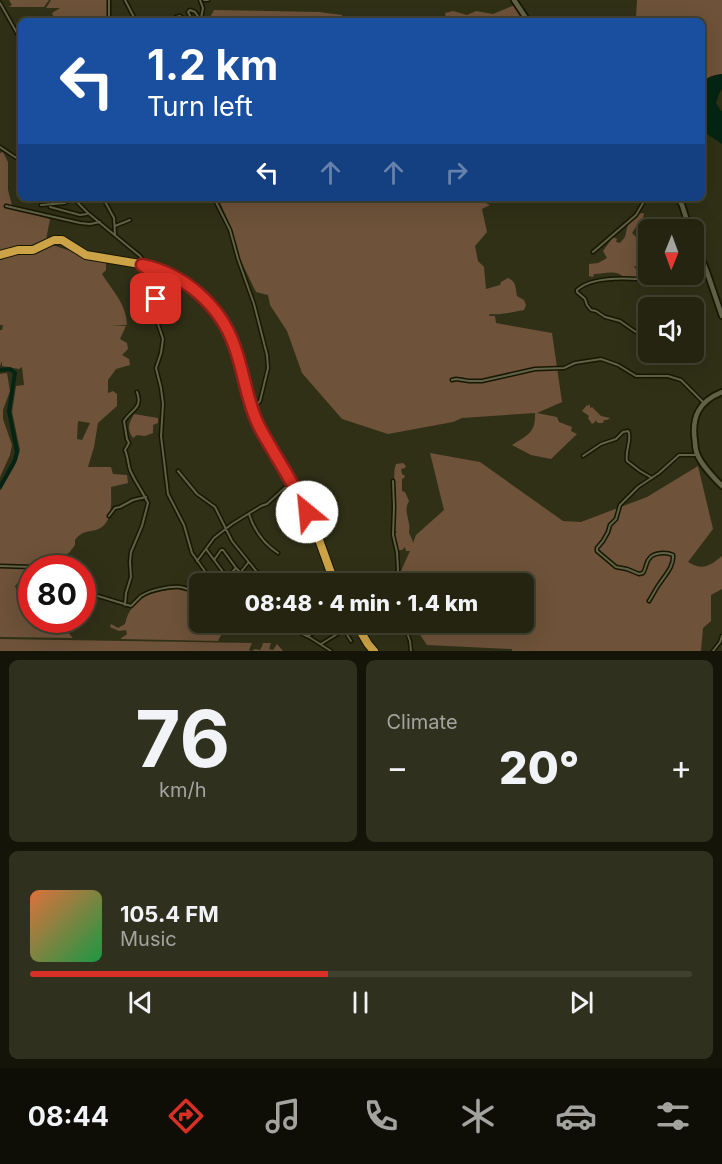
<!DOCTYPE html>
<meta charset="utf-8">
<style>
body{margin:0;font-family:Inter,sans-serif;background:#30301f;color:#f1f3f6;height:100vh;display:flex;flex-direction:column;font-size:22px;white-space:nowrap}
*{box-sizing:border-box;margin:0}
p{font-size:20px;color:#a3a49f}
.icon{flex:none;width:33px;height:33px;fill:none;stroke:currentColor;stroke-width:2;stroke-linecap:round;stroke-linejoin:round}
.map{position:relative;height:651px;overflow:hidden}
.side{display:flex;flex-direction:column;gap:9px;padding:9px;background:#141409;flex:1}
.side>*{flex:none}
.guide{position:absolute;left:18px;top:18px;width:687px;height:183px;border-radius:9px;box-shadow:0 6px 24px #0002,0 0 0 2px #414131;background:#1a4fa0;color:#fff;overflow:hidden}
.needle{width:39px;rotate:181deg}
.fabs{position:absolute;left:638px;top:219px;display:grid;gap:12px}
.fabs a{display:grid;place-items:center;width:66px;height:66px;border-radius:9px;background:#242411;box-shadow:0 6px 24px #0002,0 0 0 2px #414131;font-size:30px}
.speed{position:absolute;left:18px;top:555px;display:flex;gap:12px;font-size:30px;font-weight:700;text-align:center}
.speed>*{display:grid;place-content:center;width:78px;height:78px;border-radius:50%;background:#242411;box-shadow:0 6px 24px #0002,0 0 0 2px #414131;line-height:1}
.speed .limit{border:9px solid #d22;background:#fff;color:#111}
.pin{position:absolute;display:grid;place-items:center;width:51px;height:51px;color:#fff;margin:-26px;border-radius:12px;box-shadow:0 3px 9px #0006}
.me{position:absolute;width:66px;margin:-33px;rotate:332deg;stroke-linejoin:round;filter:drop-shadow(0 0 4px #0008)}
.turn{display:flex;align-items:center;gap:21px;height:126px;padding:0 30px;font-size:27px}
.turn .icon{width:78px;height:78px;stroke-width:2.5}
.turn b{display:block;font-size:42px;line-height:51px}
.lanes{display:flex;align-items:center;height:57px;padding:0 30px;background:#0003;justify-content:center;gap:30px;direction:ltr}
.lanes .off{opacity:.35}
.big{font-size:45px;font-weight:800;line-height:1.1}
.side .widget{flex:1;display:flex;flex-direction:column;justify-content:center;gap:9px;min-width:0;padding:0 21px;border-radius:9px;background:#30301f}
.side .dial{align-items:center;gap:0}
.dial b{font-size:78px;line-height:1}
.song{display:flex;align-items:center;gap:18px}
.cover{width:72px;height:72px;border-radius:9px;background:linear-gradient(135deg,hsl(20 70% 55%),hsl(140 70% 35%))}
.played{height:6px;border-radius:3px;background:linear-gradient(90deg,#d93025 45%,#414131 45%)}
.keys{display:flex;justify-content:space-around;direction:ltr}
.heat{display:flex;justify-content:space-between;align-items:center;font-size:33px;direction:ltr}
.side .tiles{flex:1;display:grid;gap:9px;grid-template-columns:1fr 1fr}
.widget:last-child{grid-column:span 2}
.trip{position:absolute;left:189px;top:573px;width:345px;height:60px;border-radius:9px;background:#242411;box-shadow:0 6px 24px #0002,0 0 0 2px #414131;font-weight:800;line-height:60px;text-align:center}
.menu{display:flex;height:96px;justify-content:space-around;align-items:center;background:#0e0e07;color:#a3a49f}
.menu .icon{width:42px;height:42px}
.menu .current{color:#d93025}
.menu b{font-size:27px;color:#f1f3f6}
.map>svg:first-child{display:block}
.green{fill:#6e523a;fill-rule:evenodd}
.water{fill:#052514}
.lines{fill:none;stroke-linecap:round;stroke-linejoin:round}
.river{stroke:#052514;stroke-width:4}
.street-casing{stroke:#181801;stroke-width:5}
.secondary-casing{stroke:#181801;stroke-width:8}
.highway-casing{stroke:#181801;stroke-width:10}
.street{stroke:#606146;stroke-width:2}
.secondary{stroke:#606146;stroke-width:4.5}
.highway{stroke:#cca347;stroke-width:8}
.route-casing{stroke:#8d1f18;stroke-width:15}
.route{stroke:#d93025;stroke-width:10}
</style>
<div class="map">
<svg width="722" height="651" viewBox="0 0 722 651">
<rect width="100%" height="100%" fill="#303017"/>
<path class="green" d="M9 0H49L44 7H9L12 5Z
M51 0H107L108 21H49L54 18 52 13 60 8H46Z
M637 0H722V74C714 75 706 77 702 84V21H599L600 16 636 17Z
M515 5 526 21H447L445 13 453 11 467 15 476 11 493 14Z
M214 10 319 12 342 15V21H208Z
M3 152 8 162V190L13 209 50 219 46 240 38 246 0 253V153Z
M218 198H484L481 201 490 205 482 209 487 232 475 246 478 261 484 267 486 289 500 285 501 282 508 278C517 282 515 287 517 296L524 300 526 305 524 310C513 312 501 315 490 314L489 316H495L496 323 552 333 562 402 537 413 557 417 559 422 572 427 571 431 577 434 551 459 531 455 512 445C527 435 536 433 535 413L462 418 453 422 388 434 342 419 302 373 287 331 270 305 268 295 256 292 237 253 231 227Z
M644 213 641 227H636L632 233 640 241 648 236V266L637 265 634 267 636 269 642 270 640 277H623C617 269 603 274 594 274L593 277 589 276V264L598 263 607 258 603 251 613 237 617 239 616 242 620 243 625 237 628 224 637 214Z
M49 244 71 251 87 259 106 262V270L102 274C112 290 127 305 127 325H111L126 326 120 339 127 343 128 349 122 355 129 359 130 365 116 369 108 380V393L113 391 117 394V406L98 423 94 447 88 467H111L113 474 127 475 128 483 111 487C111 503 114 524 96 530 86 532 82 531 75 540V545L69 553 58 558 57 566H38L37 568H32L31 571 23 573 22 578 15 586 18 594 24 590 31 596 32 620H63L62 622 67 625 65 629 73 638 0 637V491L15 465 20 450 12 412 16 386 24 385 22 367 19 369 2 366V361L0 366V330H2L3 325H0V260L19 253 44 250ZM78 421 90 423 82 440 77 439Z
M7 373 10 391 3 410V419L12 445 10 455 0 477V374Z
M590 404V408L592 407 601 416 610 418 607 420H604L603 423H598L595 420V422L592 424 588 418 589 416 582 411 587 405 588 406Z
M134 414 158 418V423L153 425V433L145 436 137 435 133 438C126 428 129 424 134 414Z
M430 453 480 462 563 521 581 522 647 497 698 466 713 529 688 562C702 571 710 566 722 556V589L711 595V621L703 628 701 651H512V649L427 645 412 623 524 622V584L400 583V573L410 551H406L405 547 402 550H398C398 546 394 539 394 534L397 532 395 531C394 522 395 515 395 506 396 495 392 473 396 464L403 463 406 466 405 468 401 469 402 474 405 476 404 478 402 479V491L405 492 409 501C404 510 408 515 409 524 410 526 409 531 409 533L412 539 413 543 416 535 444 510Z
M178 589 199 595 200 622 237 623V632L222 633 218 641 120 639 127 634 126 630 119 631 110 627 111 624 118 628 125 624C131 597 153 591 178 589Z
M0 639 252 643 249 650 252 651 255 649 260 650 263 644 262 643H271L269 649 273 650 277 644 283 651H0Z"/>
<path class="water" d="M722 74V89L719 94 716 103 722 112V144L704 132 702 126V84C706 77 714 75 722 74Z"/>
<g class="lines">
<path class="river" d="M0 370 10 369 15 373 9 411 17 452 15 460 0 487"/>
<g class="street-casing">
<path id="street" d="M109 0V21
M125 0 136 21
M204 0H208
M0 3 21 40
M177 21 176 17 180 16 187 21
M193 21 188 12 190 10 195 12 199 18H201L203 8 200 0
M0 147 21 161
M73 198 88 213 140 256 145 263
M103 198 114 218 115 234
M214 198 230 230 238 259 254 304 267 355 268 368 260 401 254 407
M507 199 519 198
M41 205 65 203 73 198
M6 206 80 223 90 224 100 222
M50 207 80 215 87 214
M115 226 130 220
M593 252 636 215 643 203 644 198
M147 269 149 271V279L157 303 156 318 163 339 161 353 156 368 161 388 163 404 161 436 168 494 184 525 192 553 214 584
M696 271 698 275 707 272
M640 335 620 321 605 317 596 311 591 310 587 305 585 299 577 292V290C590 278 620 278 637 279L648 270
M452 380 456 379 469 381H482L535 369 564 368 575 363 601 359 618 365 636 376H668L681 380 704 403
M583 456 601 444 616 439 623 432 628 431 629 433C631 442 625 451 627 461L640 471 652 478
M178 471 197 494 215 507 232 541 256 571 264 577 283 584
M393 481 394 507 393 535 397 552 398 570 394 584
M249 514C254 530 264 544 278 553
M109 516 115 508 120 507 133 500 146 497
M206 549 232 584
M214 560 221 550H223L236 568 251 584
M197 561 214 538 232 524 261 506 267 504 290 483
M0 566 66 568
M240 573 248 563
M82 583 88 591 98 596 131 606C134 603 138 599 141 596 150 590 170 586 180 587 187 588 193 592 200 592
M220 584 236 568
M649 601C653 595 656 588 660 583 666 574 674 566 673 555 667 552 653 552 649 559 646 562 646 569 643 573L639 574 627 569 616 567 597 551V548L603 541 608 532 610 525 616 519 620 505 638 487 659 473 679 455H695
M125 605 126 593 131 577 130 562 131 552 142 526 148 503C143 492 135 482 130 470 128 464 128 457 125 450L129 443 127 439 124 421C132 409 143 408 137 392
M276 622 309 637 331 651
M339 622 351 641
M403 622 410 641 411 651
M287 627 297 628 307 622
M308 636 332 622
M321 644 344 630
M713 651 720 642 722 636"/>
</g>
<g class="secondary-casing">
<path id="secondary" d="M514 0 528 21
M678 198 682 205 690 230
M693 237 707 272 722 316
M722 392C699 401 691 417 695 442 695 446 696 452 698 456 703 467 713 477 722 486"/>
</g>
<g class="highway-casing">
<path id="highway" d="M0 255 18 250H33L54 240H62L86 255 146 265 161 270 183 282 205 299 217 312 231 336 239 363 249 403 258 423 303 504 318 537 335 584
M355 622 368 644 374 651"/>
</g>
<use href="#street" class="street"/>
<use href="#secondary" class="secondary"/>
<use href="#highway" class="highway"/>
</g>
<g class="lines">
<g class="route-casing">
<path id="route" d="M156 299 149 279V270L142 265C183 273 220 305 234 345 244 371 246 399 258 424 263 435 270 445 276 456 287 474 298 493 307 512"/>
</g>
<use href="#route" class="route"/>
</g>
</svg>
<div class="fabs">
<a><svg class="needle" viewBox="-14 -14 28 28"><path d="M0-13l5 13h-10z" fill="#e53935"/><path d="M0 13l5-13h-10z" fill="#a3a49f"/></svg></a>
<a><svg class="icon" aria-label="sound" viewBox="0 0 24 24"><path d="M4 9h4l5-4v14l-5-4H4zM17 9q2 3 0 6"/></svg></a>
</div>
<div class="speed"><div class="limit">80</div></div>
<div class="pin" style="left:156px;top:299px;background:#d93025"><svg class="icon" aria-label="arrive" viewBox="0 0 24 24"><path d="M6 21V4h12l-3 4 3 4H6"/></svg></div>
<svg class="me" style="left:307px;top:512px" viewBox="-20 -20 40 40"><circle r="19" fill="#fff"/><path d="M0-13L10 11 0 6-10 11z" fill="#d93025"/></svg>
<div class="trip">08:48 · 4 min · 1.4 km</div>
<div class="guide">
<div class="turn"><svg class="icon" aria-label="left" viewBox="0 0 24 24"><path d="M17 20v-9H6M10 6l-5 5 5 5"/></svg><div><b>1.2 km</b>Turn left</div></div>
<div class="lanes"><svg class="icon" aria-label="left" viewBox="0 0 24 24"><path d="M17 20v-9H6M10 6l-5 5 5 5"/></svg><svg class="icon off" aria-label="ahead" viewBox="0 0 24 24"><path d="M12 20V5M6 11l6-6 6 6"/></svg><svg class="icon off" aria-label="ahead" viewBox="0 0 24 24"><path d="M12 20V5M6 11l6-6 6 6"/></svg><svg class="icon off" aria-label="right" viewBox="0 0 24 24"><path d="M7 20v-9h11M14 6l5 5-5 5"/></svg></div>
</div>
</div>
<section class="side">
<div class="tiles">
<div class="widget dial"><b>76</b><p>km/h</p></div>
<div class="widget"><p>Climate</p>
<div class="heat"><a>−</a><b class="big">20°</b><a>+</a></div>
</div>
<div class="widget">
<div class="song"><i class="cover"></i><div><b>105.4 FM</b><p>Music</p></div></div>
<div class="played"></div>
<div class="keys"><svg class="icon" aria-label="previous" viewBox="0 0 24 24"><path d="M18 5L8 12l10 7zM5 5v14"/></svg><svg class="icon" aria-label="pause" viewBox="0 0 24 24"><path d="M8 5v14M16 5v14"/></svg><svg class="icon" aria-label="next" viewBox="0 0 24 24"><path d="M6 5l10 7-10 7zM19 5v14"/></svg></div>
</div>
</div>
</section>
<nav class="menu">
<b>08:44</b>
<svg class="icon current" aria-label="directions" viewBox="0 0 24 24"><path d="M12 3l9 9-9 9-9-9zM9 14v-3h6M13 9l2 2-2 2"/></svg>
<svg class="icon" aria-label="music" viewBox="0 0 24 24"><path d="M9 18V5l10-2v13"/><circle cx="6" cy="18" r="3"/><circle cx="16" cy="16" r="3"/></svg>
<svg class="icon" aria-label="phone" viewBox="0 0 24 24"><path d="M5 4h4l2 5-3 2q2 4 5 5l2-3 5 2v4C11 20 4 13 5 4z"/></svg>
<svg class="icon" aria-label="climate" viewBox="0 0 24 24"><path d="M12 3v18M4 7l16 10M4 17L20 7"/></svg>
<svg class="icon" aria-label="car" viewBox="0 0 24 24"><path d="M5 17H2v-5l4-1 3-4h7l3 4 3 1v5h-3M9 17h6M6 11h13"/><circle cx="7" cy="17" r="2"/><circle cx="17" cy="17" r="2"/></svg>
<svg class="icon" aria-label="filters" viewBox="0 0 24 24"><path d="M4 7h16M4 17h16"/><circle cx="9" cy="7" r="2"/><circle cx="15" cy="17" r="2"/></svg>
</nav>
